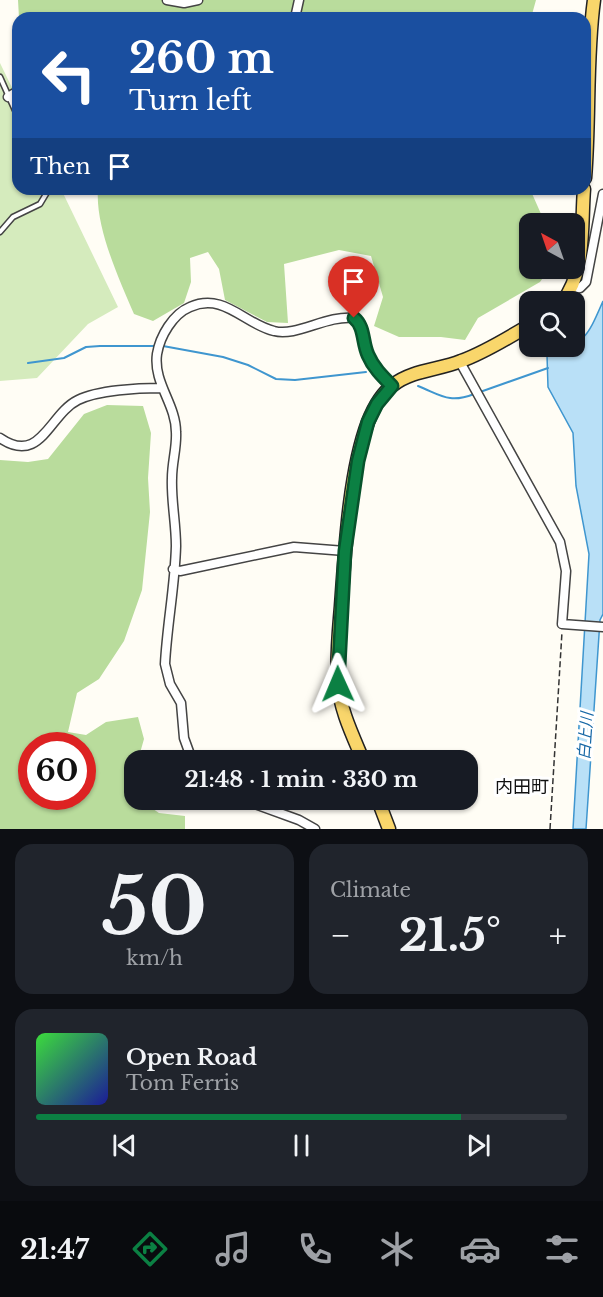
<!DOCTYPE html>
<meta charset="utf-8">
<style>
body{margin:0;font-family:"Libre Baskerville","Noto Sans JP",serif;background:#20242c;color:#f1f3f6;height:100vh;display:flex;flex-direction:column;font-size:22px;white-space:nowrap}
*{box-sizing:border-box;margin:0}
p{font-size:20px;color:#9ea1a6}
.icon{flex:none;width:33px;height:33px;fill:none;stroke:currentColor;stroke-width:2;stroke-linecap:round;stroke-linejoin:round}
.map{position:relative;height:829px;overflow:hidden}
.side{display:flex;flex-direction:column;gap:15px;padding:15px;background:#0d0f14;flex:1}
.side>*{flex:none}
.top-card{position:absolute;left:12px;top:12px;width:579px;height:183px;border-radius:18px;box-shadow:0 2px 4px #0004;background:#1a4fa0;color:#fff;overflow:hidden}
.needle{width:39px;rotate:320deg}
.tools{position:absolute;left:519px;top:213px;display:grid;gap:12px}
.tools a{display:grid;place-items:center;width:66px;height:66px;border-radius:12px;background:#171b24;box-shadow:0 2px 4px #0004;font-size:30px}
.speed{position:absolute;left:18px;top:732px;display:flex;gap:12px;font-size:30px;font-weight:700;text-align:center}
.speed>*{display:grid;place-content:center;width:78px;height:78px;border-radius:50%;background:#171b24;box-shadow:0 2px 4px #0004;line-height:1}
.speed .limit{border:9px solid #d22;background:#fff;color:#111}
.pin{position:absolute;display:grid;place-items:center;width:51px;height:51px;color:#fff;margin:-62px -26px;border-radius:50% 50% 50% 0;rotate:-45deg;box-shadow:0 0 6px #0007}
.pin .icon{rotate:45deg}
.me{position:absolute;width:66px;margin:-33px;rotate:359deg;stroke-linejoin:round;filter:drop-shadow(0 0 4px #0008)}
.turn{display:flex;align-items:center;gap:21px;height:126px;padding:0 18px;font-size:27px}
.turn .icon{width:78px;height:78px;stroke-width:2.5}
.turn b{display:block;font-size:42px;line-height:51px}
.then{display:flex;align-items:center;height:57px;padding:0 18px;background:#0003;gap:12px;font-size:22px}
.big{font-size:45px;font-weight:700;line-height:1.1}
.side .widget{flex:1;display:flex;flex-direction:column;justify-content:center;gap:9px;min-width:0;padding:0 21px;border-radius:18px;background:#20242c}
.side .dial{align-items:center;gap:0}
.dial b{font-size:78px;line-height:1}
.song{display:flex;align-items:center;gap:18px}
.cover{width:72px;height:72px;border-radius:9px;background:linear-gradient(135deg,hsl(120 70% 55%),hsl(240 70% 35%))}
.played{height:6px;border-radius:3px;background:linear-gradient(90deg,#0b8043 80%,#363941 80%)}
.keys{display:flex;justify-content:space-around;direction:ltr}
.heat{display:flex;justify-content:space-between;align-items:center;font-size:33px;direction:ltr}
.side .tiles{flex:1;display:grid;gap:15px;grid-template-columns:1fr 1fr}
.widget:last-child{grid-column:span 2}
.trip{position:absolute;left:124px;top:750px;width:354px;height:60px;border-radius:18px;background:#171b24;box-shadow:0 2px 4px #0004;font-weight:700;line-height:60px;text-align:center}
.tabs{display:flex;height:96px;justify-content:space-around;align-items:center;background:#090b0e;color:#9ea1a6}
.tabs .icon{width:42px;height:42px}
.tabs .selected{color:#0b8043}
.tabs b{font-size:27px;color:#f1f3f6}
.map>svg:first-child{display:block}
.green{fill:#d5ebbd}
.forest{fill:#b9dc9c;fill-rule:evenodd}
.water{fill:#b9e0f7;stroke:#3f96cf;stroke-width:1.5}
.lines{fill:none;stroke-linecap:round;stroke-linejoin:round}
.stream{stroke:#3f96cf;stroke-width:2}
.service-casing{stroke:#444;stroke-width:7}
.minor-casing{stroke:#444;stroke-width:11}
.primary-casing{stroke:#222;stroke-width:15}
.path{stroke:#333;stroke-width:1.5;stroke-dasharray:6 3;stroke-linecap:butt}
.service{stroke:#fff;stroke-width:4}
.minor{stroke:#fff;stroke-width:8}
.primary{stroke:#f9d66b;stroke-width:12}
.route-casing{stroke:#07532c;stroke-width:15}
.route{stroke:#0b8043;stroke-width:10}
.labels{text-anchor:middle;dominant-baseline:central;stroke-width:6;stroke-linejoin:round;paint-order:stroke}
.water-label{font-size:16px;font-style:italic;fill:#1768a6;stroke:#fff}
.quarter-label{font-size:18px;fill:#111;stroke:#fff}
</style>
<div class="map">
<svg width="603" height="829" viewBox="0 0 603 829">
<rect width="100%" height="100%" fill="#fffdf5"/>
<path class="green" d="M0 63 18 100V189H61L118 307 88 324 37 378 0 381Z"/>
<path class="forest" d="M18 0H536L531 18H19Z
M98 189H530L545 223 530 224V268L549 269 540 282 478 318 465 340 441 337H399L374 326 383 297 371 256 339 250 284 264 288 323 267 322 225 300 219 269 208 252 190 258 191 282 184 303 153 321 134 314C119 279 95 227 98 189Z
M107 405 143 406 151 433 148 478 150 512 142 590 124 641 99 679 77 693 68 732 86 735 106 722 138 717 144 739 138 760H135V800H140L159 813 185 816V829H0V460L28 462 48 459 84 414ZM32 746H82V796H32Z"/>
<path class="water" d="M603 301V614L600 620 586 829H573L589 554 576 486 573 433 548 387 547 355C586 341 586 340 603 301Z"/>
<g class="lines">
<path class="stream" d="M163 346 223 357 248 365 276 379 295 380 366 372
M28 363 64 358 86 347 100 346H157
M418 386C441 395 449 404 474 394
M480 392 548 368"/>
<g class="service-casing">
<path id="service" d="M0 77 18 117
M0 232 13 217 40 204 49 189"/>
</g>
<g class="minor-casing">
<path id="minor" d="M167 0 184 3 198 0
M295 18 299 0
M8 97 18 91
M572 289 580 288 586 282 603 194
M460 362 560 542 566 571 562 624 603 627
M0 438C41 466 49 414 78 400 98 390 139 388 161 388
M173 569 180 571 294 547 345 551
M192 760 184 738 181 703 170 684 165 664C167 625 175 585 176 546 176 523 171 500 172 478 172 462 177 447 176 432 176 404 153 383 157 354 160 336 173 314 190 307 224 292 244 324 274 331 297 337 326 315 354 318 365 327 362 342 368 354 373 367 382 376 392 386
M244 800 299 820 315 829"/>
</g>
<g class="primary-casing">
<path id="primary" d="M585 178C590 118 586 59 594 0
M562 302C586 273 581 225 584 189
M363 760C353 736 340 710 338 683 336 657 339 631 341 606 345 552 349 472 368 422 373 409 382 393 393 385 412 370 439 370 461 361 486 352 507 338 530 325
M378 800 389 829"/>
</g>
<path class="path" d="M550 829 562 632"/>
<use href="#service" class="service"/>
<use href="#minor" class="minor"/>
<use href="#primary" class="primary"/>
</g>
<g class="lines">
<g class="route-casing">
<path id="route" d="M338 684 345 551 358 461 368 422 377 404 392 386C382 376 373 367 368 355 362 342 365 327 354 318"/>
</g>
<use href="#route" class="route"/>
</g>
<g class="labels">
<g class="water-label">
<text transform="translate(585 736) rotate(-86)">白上川</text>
</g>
<g class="quarter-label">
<text x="522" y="787">内田町</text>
</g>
</g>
</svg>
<div class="tools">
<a><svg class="needle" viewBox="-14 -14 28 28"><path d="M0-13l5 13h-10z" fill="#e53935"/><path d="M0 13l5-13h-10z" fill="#9ea1a6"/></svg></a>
<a><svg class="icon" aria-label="search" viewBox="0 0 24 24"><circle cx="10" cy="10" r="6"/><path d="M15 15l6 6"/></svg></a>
</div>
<div class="speed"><div class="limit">60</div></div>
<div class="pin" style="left:354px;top:318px;background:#d93025"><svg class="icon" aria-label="arrive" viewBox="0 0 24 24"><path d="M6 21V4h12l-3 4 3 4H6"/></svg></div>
<svg class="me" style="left:338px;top:684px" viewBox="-20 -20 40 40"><path d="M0-17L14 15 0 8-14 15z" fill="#0b8043" stroke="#fff" stroke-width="4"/></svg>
<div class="trip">21:48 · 1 min · 330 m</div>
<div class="top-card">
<div class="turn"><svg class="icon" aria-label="left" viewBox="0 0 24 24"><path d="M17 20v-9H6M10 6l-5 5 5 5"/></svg><div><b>260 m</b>Turn left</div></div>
<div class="then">Then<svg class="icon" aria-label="arrive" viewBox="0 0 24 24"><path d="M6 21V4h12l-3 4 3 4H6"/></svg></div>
</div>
</div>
<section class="side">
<div class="tiles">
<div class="widget dial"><b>50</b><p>km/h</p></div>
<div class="widget"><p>Climate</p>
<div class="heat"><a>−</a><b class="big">21.5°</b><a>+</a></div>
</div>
<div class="widget">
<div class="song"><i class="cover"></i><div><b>Open Road</b><p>Tom Ferris</p></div></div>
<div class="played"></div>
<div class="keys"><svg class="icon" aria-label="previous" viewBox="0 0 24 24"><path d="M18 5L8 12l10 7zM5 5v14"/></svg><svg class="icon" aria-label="pause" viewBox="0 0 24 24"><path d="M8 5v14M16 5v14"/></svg><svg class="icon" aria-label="next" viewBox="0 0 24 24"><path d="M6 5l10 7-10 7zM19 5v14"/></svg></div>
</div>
</div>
</section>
<nav class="tabs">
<b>21:47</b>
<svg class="icon selected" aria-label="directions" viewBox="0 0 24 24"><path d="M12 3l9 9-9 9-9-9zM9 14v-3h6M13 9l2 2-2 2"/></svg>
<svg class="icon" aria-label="music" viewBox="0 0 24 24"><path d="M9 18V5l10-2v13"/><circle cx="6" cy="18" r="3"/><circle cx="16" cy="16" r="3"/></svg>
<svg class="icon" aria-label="phone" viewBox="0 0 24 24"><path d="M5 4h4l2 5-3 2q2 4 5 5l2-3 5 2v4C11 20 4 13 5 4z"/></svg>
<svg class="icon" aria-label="climate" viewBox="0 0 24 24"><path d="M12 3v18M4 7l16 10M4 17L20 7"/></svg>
<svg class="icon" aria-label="car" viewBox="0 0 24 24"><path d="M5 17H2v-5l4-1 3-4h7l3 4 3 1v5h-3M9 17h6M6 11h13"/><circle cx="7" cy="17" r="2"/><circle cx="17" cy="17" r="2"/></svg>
<svg class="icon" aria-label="filters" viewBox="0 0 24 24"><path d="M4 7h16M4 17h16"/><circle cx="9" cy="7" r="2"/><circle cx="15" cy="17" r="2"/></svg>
</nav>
